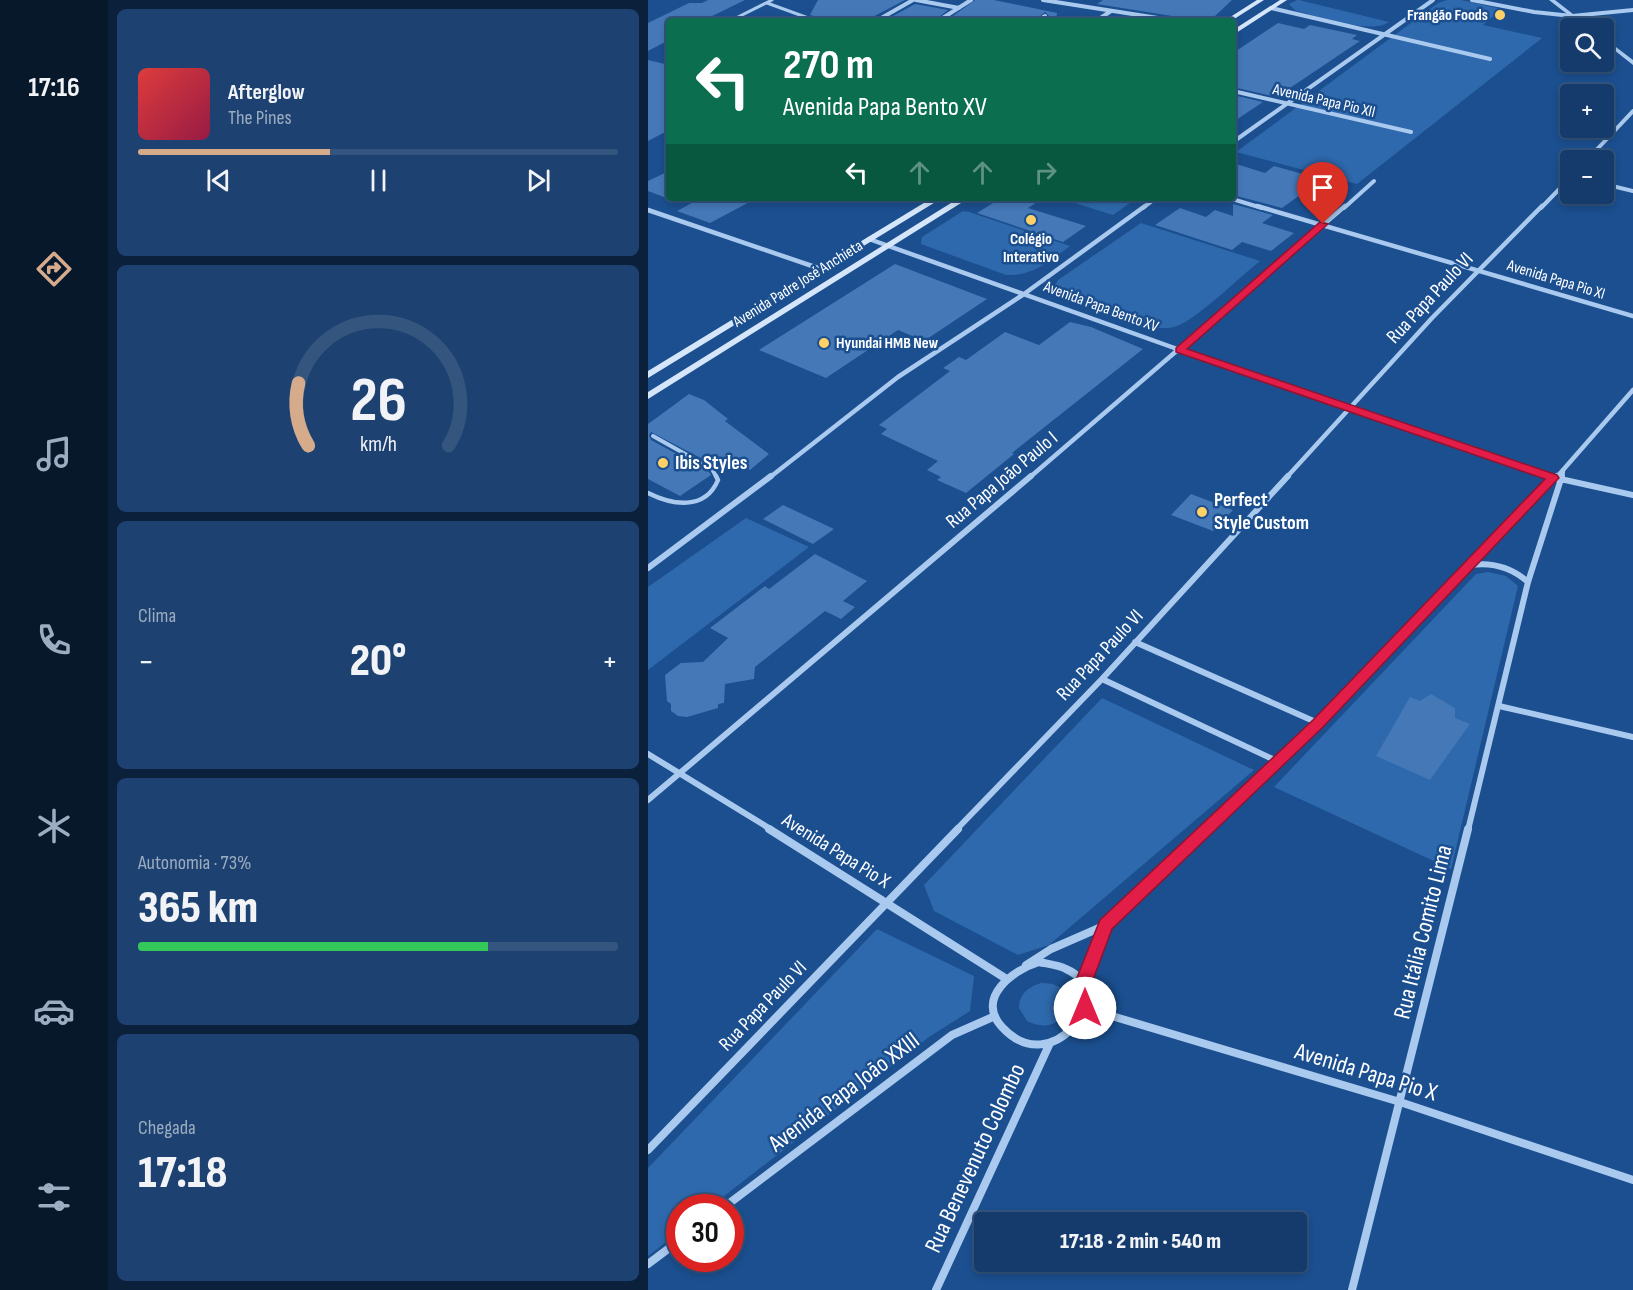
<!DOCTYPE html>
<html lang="pt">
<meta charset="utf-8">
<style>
body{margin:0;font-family:"Sofia Sans Condensed",sans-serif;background:#1d4271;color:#f1f3f6;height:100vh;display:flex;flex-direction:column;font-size:22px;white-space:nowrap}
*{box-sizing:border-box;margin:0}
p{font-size:20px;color:#9dadc1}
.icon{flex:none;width:33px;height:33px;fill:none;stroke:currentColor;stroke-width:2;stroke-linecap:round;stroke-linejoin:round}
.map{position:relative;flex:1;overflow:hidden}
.sheet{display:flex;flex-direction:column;gap:9px;padding:9px;background:#0b203b;width:540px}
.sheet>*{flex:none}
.guide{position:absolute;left:18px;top:18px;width:570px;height:183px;border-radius:6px;box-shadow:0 3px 9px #0003,0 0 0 2px #33557e;background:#0b6e4f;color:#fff;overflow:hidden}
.tools{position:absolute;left:912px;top:18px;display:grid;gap:12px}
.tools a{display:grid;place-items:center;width:54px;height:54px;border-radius:6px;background:#143b6b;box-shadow:0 3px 9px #0003,0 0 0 2px #33557e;font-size:30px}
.speed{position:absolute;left:18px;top:1194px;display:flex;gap:12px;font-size:30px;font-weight:700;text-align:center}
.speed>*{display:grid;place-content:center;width:78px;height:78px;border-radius:50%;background:#143b6b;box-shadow:0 3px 9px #0003,0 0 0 2px #33557e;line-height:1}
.speed .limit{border:9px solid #d22;background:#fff;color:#111}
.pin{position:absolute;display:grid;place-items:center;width:51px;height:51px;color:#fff;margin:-62px -26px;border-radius:50% 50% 50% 0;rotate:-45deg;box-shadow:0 0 6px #0007}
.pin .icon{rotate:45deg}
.me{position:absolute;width:66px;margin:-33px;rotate:0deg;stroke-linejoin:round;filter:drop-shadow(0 0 4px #0008)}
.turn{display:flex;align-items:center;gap:21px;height:126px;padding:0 18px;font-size:27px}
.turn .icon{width:78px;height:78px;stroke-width:2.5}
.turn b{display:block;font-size:42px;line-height:51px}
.lanes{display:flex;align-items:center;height:57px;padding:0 18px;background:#0003;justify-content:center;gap:30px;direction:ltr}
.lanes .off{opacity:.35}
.big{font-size:45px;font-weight:800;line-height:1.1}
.sheet .card{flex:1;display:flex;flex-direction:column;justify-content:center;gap:9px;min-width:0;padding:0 21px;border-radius:9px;background:#1d4271}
.sheet .dial{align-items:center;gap:0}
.dial svg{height:156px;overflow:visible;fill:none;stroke:#33557e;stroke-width:7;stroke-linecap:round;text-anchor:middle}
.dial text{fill:#f1f3f6;stroke:none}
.song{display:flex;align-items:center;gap:18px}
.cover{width:72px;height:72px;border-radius:9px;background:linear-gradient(135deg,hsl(0 70% 55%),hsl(340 70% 35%))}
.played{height:6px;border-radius:3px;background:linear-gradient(90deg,#d6ab8b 40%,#33557e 40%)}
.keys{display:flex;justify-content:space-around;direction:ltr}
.heat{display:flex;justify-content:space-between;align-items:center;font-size:33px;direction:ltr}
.charge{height:9px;border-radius:4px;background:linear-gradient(90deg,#34c759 73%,#33557e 0)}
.trip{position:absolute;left:326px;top:1212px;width:333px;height:60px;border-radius:6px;background:#143b6b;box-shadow:0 3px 9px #0003,0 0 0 2px #33557e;font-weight:800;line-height:60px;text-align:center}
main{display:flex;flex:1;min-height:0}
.tab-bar{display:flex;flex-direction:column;width:108px;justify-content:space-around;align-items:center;background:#08182b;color:#9dadc1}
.tab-bar .icon{width:42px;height:42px}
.tab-bar .current{color:#d6ab8b}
.tab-bar b{font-size:27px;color:#f1f3f6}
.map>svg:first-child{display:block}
.green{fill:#2e69ad}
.building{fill:#4478b7}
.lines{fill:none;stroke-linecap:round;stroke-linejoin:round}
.service-far2{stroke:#a9c9ee;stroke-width:3}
.service-far1{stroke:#a9c9ee;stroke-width:4}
.service{stroke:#a9c9ee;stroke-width:4.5}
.minor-far3{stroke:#a9c9ee;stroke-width:4}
.minor-far2{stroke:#a9c9ee;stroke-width:4.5}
.minor-far1{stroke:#a9c9ee;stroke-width:6}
.minor{stroke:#a9c9ee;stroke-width:8}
.tertiary{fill:#a9c9ee;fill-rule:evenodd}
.secondary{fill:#d6e6fa;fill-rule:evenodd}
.route{fill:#e11d48;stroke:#92132f;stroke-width:1.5}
.poi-dot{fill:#ffd166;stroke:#1b4f8f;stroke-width:2}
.labels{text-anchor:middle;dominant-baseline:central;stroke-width:5;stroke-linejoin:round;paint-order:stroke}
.far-poi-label{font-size:16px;font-weight:bold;fill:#fff;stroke:#1b4f8f;text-anchor:end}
.far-street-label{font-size:16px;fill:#fff;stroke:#1b4f8f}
.street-label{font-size:20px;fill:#fff;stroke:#1b4f8f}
.poi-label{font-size:20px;font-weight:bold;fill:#fff;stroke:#1b4f8f;text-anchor:start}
.near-street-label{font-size:24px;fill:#fff;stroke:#1b4f8f}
</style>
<main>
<nav class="tab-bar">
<b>17:16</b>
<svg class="icon current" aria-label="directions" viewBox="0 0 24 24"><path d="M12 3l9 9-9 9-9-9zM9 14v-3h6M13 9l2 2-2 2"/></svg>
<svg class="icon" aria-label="music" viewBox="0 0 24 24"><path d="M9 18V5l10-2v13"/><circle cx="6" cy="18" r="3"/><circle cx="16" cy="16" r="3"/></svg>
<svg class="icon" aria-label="phone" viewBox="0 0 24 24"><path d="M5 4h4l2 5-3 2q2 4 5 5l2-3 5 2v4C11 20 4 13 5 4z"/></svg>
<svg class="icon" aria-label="climate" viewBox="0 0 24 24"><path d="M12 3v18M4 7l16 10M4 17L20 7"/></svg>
<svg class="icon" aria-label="car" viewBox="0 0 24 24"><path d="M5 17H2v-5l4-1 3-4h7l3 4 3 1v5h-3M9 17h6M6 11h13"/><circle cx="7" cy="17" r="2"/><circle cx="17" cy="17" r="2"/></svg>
<svg class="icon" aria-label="filters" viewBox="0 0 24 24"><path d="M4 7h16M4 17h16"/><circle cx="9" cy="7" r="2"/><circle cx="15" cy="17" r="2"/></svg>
</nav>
<section class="sheet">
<div class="card">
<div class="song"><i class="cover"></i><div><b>Afterglow</b><p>The Pines</p></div></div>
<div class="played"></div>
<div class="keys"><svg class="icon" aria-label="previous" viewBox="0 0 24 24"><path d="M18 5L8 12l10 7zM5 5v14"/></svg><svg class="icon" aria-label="pause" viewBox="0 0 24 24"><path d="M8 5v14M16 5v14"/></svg><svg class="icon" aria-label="next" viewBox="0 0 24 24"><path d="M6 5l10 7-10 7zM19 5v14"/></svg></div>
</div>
<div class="card dial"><svg viewBox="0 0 100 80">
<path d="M14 69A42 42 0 1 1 86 69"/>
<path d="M14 69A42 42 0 0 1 9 37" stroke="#d6ab8b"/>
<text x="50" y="56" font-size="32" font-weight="700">26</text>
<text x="50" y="72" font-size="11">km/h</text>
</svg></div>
<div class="card"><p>Clima</p>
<div class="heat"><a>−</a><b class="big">20°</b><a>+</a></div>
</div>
<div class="card"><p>Autonomia · 73%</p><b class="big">365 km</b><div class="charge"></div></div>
<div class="card"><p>Chegada</p><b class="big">17:18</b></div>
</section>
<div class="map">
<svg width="985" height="1290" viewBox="0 0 985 1290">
<rect width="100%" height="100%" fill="#1b4f8f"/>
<path class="green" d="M649 0H651L741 22C723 35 669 16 648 11L641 4Z
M799 0H813L854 9 835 25 894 38 709 184 588 152 790 3Z
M411 198H489L465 215Z
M315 211 321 212 422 246C401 262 385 276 358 275L273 244 274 237Z
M493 223 612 261C593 276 549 319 529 326 518 330 508 328 497 325L409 291 407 286 410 280Z
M98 518 161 547 0 670V587Z
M840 572 858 576 870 586 803 869 626 787 828 574Z
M454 698 606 770 401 945 370 955 286 911 276 885Z
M229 929 326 976 322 1011 281 1037 62 1207 32 1208 31 1232 0 1256V1168Z
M393 983C407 983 416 987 420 1001 418 1024 398 1031 379 1021L371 1008C371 994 380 987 393 983Z"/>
<path class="building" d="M60 0H97L54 21H21V40L0 51V23L41 3H54Z
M170 0H257L217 21H185L162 15Z
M327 0H346L409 13 408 21H397L401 16 397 12 386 21H298Z
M455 0H584L566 17 565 21H533L530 17 449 4Z
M267 4 300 10 286 21H270L245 16Z
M630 23 656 29 662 25 709 35 704 39 712 41 639 90 635 89 624 96 585 87V53Z
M0 60 21 65V130L0 141Z
M585 95 615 102 585 122Z
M585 163 617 173 626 166 701 187 680 204 652 195 634 208 585 195Z
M21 171V199L0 191V181Z
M53 198H109L62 223 29 211Z
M353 198H395L380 208 438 226 415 242 329 213Z
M585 204 625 215 614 223 646 233 623 251 594 242 584 250 507 225 532 208 558 217 567 210 585 216Z
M247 264 339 299 276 341 250 330 178 378 111 350Z
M422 322 443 327 495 349 364 453 366 454 318 493 289 480 293 477 279 470 290 461 233 434 239 429 231 425 302 371 295 368 311 357 318 360 357 332 391 345Z
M41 394 56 400 80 419 77 421 121 454 102 470 84 461 70 471 66 465 3 432 1 435 3 440 61 472 63 475 32 496 0 479V424Z
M543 494 585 510 565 531 523 515Z
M135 505 186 529 165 544 115 519Z
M167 554 219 581 195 601 207 607 193 619 177 611 107 667 106 679 77 684 76 703 70 704V708L39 717 30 716 23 711V704L19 701 17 675 33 663 55 662 80 638 62 628 117 586 121 589Z
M783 694 807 708V718L822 724 782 780 728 756 762 697 772 701Z"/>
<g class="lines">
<path class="service-far2" d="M119 3 163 19 158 21
M82 21 124 0"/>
<path class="service-far1" d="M5 436 64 469 69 478"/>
<path class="service" d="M0 493C24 505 57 511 70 480L68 476"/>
<path class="minor-far3" d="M268 0 311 8
M395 0 529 21
M824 0 886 12 924 16 985 10
M623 8 842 59
M228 21 265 0
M290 21 323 0
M390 21 397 16
M448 21 463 11
M585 91 763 132
M585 142 785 0
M939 160 985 111
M956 184 985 191
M581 198 614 208
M495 208 508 198
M696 208 726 181
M893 208 922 178"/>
<path class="minor-far2" d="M609 206 985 316
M0 210 173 269
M221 239 532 350 904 478
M121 478 250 377 376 294 497 206
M381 478 697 206
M638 478 784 318 894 206
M908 478 985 390
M914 478 915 470"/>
<path class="minor-far1" d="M899 476 985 495
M823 565C845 562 863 567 880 582
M0 568 123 476
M487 642 670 723
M454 679 631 762
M851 706 985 737
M0 754 124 830
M0 800 383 476
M308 830 454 679 640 476
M559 830 631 762 909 476
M820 830 880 582 914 476"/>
<path class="minor" d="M121 829 357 978
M391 962C400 964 410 965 418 969 471 992 404 1082 354 1027 327 998 365 970 391 962Z
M378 965 403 949 458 925 560 829
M435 985 458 925
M437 1008 752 1102 985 1180
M0 1150 310 829
M75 1208 304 1035 347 1016
M0 1264 32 1240
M288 1290 402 1043
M704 1290 820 829"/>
<path class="tertiary" d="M901 0H907L943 28H937Z
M956 38 985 60V65L956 42Z"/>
<path class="secondary" d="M609 0H616L583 21H576Z
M632 0H639L585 35V30Z
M284 198H294L0 378V371Z
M311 198H321L0 399V392Z"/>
</g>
<path class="route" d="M672 222 680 224 539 349 909 475 911 478 675 727 464 929 443 985 446 1008 443 1013 437 1016 431 1013 426 985 452 920 665 720 897 479 528 352V348Z"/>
<g class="poi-dot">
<circle cx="852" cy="15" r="6"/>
<circle cx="383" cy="220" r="6"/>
<circle cx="176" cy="343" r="6"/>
<circle cx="15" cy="463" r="6"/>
<circle cx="554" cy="512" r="6"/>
</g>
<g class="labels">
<g class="far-poi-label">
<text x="840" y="15">Frangão Foods</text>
<text x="383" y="239" text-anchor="middle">Colégio<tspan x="383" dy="18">Interativo</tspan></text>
<text x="188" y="343" text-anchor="start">Hyundai HMB New</text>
</g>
<g class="far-street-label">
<text transform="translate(676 101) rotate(13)">Avenida Papa Pio XII</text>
<text transform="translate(908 280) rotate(17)">Avenida Papa Pio XI</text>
<text transform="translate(150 284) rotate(-32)">Avenida Padre José Anchieta</text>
<text transform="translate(453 307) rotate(20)">Avenida Papa Bento XV</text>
</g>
<g class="street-label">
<text transform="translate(782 298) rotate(-47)">Rua Papa Paulo VI</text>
<text transform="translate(354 480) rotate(-40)">Rua Papa João Paulo I</text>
<text transform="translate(452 655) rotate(-47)">Rua Papa Paulo VI</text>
<text transform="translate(188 851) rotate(32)">Avenida Papa Pio X</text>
<text transform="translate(115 1006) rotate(-46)">Rua Papa Paulo VI</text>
</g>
<g class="poi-label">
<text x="27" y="463">Ibis Styles</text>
<text x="566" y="500">Perfect<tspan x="566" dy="23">Style Custom</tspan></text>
</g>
<g class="near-street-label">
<text transform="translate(775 932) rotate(-76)">Rua Itália Comito Lima</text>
<text transform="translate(718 1072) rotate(17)">Avenida Papa Pio X</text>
<text transform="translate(196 1092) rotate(-37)">Avenida Papa João XXIII</text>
<text transform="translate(327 1158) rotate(-65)">Rua Benevenuto Colombo</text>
</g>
</g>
</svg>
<div class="tools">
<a><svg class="icon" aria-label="search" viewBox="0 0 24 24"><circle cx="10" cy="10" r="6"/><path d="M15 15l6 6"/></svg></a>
<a>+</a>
<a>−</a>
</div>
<div class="speed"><div class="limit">30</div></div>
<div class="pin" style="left:675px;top:224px;background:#d93025"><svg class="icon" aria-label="arrive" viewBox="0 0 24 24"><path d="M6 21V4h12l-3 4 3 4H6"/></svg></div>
<svg class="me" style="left:437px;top:1008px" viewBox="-20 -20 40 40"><circle r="19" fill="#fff"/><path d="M0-13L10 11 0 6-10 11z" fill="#e11d48"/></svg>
<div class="trip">17:18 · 2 min · 540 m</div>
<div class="guide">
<div class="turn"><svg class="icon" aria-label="left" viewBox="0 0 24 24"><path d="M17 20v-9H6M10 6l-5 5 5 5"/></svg><div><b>270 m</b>Avenida Papa Bento XV</div></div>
<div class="lanes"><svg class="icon" aria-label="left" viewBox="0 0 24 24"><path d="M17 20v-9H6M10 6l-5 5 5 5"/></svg><svg class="icon off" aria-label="ahead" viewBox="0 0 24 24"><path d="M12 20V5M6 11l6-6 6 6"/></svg><svg class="icon off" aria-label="ahead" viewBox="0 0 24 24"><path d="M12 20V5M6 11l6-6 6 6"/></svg><svg class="icon off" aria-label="right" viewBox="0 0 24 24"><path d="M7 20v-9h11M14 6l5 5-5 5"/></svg></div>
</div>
</div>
</main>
